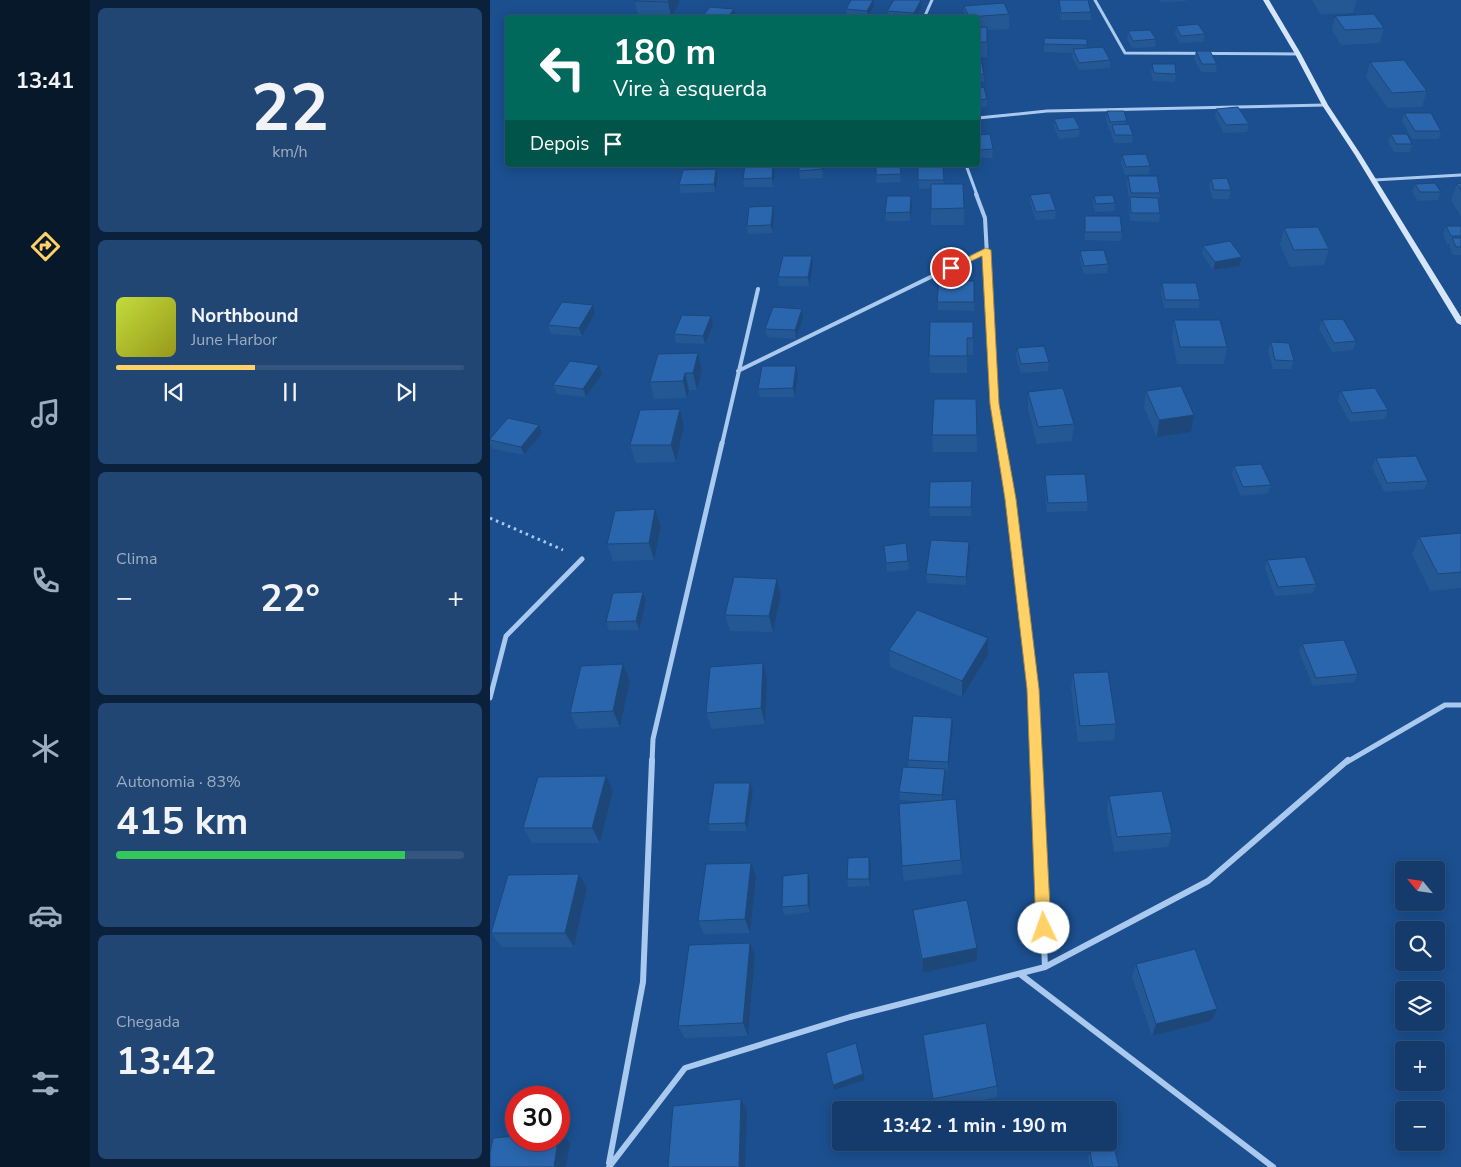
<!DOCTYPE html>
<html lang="pt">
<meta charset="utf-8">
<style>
body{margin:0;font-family:"Nunito Sans",sans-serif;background:#214673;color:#f1f3f6;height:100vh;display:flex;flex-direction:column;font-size:19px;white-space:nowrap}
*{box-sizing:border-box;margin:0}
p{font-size:16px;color:#9dadc1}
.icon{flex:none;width:28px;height:28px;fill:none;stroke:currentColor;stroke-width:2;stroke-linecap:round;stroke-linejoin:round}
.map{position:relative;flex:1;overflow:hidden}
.sheet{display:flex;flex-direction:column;gap:8px;padding:8px;background:#0b203b;width:400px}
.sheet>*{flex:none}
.guide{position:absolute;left:15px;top:15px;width:475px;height:152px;border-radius:5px;box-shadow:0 2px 12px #0003,0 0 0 1px #33557e;background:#00695c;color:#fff;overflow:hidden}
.needle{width:32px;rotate:299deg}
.controls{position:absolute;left:905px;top:861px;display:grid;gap:10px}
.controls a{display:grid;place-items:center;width:50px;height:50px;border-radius:5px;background:#143b6b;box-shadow:0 2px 12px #0003,0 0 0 1px #33557e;font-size:25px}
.speed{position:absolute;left:15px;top:1086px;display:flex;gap:10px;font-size:25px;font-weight:700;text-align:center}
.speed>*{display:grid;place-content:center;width:65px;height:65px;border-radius:50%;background:#143b6b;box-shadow:0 2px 12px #0003,0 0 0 1px #33557e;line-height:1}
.speed .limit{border:8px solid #d22;background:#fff;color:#111}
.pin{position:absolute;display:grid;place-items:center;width:42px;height:42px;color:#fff;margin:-21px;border:2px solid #fff;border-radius:50%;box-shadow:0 1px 5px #0007}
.me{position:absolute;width:55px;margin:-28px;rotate:357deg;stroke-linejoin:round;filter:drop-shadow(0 0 4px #0008)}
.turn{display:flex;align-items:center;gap:18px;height:105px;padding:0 25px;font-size:22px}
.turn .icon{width:65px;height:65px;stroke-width:2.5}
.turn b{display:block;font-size:35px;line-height:42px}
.then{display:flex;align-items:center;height:48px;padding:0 25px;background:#0003;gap:10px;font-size:19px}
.big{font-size:38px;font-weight:700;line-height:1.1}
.sheet .tile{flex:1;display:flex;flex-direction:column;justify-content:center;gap:8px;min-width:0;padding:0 18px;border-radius:8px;background:#214673}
.sheet .dial{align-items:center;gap:0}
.dial b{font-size:65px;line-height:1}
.song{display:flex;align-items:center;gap:15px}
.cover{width:60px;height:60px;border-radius:8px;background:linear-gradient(135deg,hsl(70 70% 55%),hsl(60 70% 35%))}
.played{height:5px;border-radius:2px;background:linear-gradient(90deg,#ffd166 40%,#33557e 40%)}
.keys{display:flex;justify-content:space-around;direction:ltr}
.heat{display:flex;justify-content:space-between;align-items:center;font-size:28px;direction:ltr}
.charge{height:8px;border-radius:4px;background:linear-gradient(90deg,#34c759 83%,#33557e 0)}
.trip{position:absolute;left:342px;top:1101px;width:285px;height:50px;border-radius:5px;background:#143b6b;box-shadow:0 2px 12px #0003,0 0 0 1px #33557e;font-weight:700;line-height:50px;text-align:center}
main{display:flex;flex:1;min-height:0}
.tab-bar{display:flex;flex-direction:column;width:90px;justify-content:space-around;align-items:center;background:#08182b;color:#9dadc1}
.tab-bar .icon{width:35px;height:35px}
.tab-bar .current{color:#ffd166}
.tab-bar b{font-size:22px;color:#f1f3f6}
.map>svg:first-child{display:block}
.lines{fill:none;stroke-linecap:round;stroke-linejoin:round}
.path{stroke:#a9c9ee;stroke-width:3;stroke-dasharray:2.5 4;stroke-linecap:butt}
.street-far3{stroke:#a9c9ee;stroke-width:3}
.street-far2{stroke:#a9c9ee;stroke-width:4}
.street-far1{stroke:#a9c9ee;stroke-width:5}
.street{stroke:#a9c9ee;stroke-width:6}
.secondary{fill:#d6e6fa;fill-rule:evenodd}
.wall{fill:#245895}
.shaded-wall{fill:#1d4779}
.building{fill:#2a66ad;stroke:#1d4779}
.route{fill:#ffd166;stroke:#a68842}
</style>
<main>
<nav class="tab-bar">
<b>13:41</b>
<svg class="icon current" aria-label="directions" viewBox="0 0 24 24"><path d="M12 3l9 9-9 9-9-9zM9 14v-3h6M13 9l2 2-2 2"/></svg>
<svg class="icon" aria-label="music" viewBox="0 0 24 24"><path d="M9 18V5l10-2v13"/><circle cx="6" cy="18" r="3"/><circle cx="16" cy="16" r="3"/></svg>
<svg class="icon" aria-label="phone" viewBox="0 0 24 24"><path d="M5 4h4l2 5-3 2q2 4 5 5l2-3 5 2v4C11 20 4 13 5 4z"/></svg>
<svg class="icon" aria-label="climate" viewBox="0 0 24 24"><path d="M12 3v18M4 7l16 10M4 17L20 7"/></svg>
<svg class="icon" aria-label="car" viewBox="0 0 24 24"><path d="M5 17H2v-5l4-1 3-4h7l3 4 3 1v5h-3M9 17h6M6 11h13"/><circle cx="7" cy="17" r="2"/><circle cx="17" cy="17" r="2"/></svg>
<svg class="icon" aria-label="filters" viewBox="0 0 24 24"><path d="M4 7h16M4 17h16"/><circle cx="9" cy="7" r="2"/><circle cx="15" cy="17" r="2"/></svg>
</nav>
<section class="sheet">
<div class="tile dial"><b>22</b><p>km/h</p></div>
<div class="tile">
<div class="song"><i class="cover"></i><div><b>Northbound</b><p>June Harbor</p></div></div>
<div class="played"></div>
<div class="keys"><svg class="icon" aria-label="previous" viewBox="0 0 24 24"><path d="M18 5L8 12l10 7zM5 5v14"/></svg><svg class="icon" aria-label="pause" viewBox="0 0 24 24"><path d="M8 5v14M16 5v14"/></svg><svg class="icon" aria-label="next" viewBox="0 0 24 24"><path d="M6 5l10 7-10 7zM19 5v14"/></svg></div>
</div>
<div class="tile"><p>Clima</p>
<div class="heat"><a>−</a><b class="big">22°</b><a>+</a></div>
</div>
<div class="tile"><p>Autonomia · 83%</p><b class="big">415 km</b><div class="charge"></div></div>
<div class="tile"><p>Chegada</p><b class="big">13:42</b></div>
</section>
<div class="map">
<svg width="971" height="1167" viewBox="0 0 971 1167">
<rect width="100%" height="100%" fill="#1b4f8f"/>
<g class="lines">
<path class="path" d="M0 518 73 550"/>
<path class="street-far3" d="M605 0 635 53 808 54
M434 18 442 0
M488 118 557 111 835 105
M476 165 487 195
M884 180 971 175"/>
<path class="street-far2" d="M486 194 495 218 505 404 511 444
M248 371 496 250
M232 444 268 289"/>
<path class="street-far1" d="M511 443C528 548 542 655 546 762
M0 698 16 636 92 559
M162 762 163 739 232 443
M857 762 955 705H971"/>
<path class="street" d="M546 760 555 967
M530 974 783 1167
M119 1163 153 982 162 760
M119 1167 195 1068 360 1017 555 967 718 881 858 760"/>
<path class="secondary" d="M773 0H779L811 54 838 105 871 155 971 317V325L967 323 865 155 832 105 805 54Z"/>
</g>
<path class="wall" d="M189 0V4L181 17 148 16 145 1Z
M569 0 601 12V20H571L569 8Z
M669 0H696V1L670 2Z
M822 0H867L863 13 830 14Z
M384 6 378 18 357 17 356 9Z
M474 6 519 14V29L497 30V57H488V18H474Z
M431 8 426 18H391L398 15 397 11Z
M845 16 894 28 890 43 851 45 842 30Z
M686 26 715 34 713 42 690 43 685 34Z
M638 31 666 39 665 47 642 48 637 39Z
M554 38 597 39V48L620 60V68L589 70 582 57 583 53 554 52Z
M706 51 727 64 726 72H711L704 59Z
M880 62 937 91 932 107 898 108 876 77Z
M488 63 494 74V82H488Z
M662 64 686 74 685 82 663 81 661 72Z
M488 88 497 99V107L488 108Z
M726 109 759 124 757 132 734 133 725 117Z
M617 111 637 121 636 124 643 135 642 143H624L621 133V130H619L616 119Z
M914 113 951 131 949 139H922L912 121Z
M564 119 590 129 589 137 569 139 564 127Z
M901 134 922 144 920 152H904L898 142Z
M488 135 503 149 502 158H488Z
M632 155 660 166 659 174 635 175 631 163Z
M255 165H284L285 171 283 187H254L253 179Z
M332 165 333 178 310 179 309 171Z
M410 165 411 182 387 183 386 175Z
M453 166 454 184 474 208V225H441V188L429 189 428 167Z
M226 169 228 177 225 192 191 193 189 185Z
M638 176 670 193 669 201 670 213 669 222 640 221 639 206V199L637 184Z
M721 179 741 190 739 199H723L719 187Z
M971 183V217L961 200 967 184Z
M925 184 951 192 948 200 928 201 922 192Z
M540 195 566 210 565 219 546 220 540 203Z
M421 196 422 205 420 221H396L395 213Z
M604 196 625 203 624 211 605 212 603 204Z
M284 214 283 233 258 234 257 226Z
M595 216 632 232 631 241 595 240Z
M956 226H971V255H963L959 246 960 244H957L953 234Z
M794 228 839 249 834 265 800 267 790 245Z
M713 246 752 257 750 266 723 270 712 254Z
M590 251 618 264 617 273 594 274 590 260Z
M323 265 319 286H289L288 277Z
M484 281V311L448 310 447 302Z
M672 283 710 300 709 308H674L671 292Z
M103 305 105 313 92 336 61 334 58 325Z
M312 309 313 317 306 339 277 337 275 329Z
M684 320 737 347 734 364H687L682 337Z
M832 320 866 341 863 350 842 352 829 329Z
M483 322V355H477V373H440L439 356Z
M223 325 215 344 186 343 184 334Z
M781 342 804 361 801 369H783L778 351Z
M527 348 559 362 558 371 531 373 526 357Z
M208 353 212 370 207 390H199L197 398 164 399 160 382Z
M112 374 96 397 67 394 63 385Z
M308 374 305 397H270L268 389Z
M656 391 704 415 701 432 667 437 654 408Z
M851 391 898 410 895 419 860 422 848 400Z
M538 392 584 424 582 441 547 444 538 409Z
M486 399 487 452H443L442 435Z
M190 409 194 426 186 462 146 463 140 445Z
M49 425 52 433 34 455 3 449 0 443V439Z
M886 458 938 481 934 489 894 492 882 467Z
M744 466 781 485 778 493 751 496 742 475Z
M555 475 598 502 597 511 557 512 555 484Z
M482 481 481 516H440L439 507Z
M165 509 171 526 164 560 123 561 117 544Z
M971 533V588L940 591 922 554 929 537Z
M394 546 418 561 419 570 397 572Z
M480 550 476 585 437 583 436 574Z
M777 560 826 584 823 593 785 596 775 568Z
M287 579 291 595 283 632 240 631 235 615Z
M153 592 156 601 149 630H119L116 622Z
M812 644 868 674 864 682 823 686 809 652Z
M399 650 498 655 472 697 400 667Z
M133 664 140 681 130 727 88 729 80 713Z
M583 673 626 724 624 740 588 742 581 689Z
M277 679 275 724 222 729 216 713Z
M463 727 458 770H455V777L452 800 471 860 472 874 414 881 412 866 434 802 410 800 409 792 419 767 418 760Z
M116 776 123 791 110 843H42L33 828Z
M260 783 263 791 257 831H220L218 824Z
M619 796 682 833 678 847 624 852 617 811Z
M379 857 381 865 380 886 358 887 357 879Z
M318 873 320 881V912L294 915 292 907Z
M89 874 97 888 84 947H12L1 933Z
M266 877 260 933 214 934 208 921Z
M423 910 487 948V961L433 973 425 924Z
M260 943 265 956 258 1036 195 1038 188 1026Z
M646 964 727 1009 721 1021 662 1036 642 977Z
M433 1035 507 1086V1097L444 1110Z
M600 1152 629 1167H600L598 1157Z"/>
<path class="shaded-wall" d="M179 0H189V4L181 17 178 2Z
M383 0 384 6 378 18 377 11Z
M431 0V8L426 18H424V13Z
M244 9 245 16 244 18H237Z
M283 165 285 171 283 187 282 178Z
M226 169 228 177 225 192 224 184Z
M421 196 422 205 420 221V212Z
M283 206 284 214 283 233 281 225Z
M322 256 323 265 319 286 318 277Z
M752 257 750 266 723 270 725 262Z
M103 305 105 313 92 336 89 328Z
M312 309 313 317 306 339 305 330Z
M221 316 223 325 215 344 213 336Z
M208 353 212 370 207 390 203 373Z
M109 365 112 374 96 397 93 389Z
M306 366 308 374 305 397 303 388Z
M195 373 199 390 197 398 193 381Z
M190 409 194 426 186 462 181 445Z
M704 415 701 432 667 437 669 420Z
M49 425 52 433 34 455 31 447Z
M165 509 171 526 164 560 159 543Z
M479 542 480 550 476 585V577Z
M287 579 291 595 283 632 279 616Z
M153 592 156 601 149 630 146 621Z
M498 638V655L472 697V681Z
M273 663 277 679 275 724 271 708Z
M133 664 140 681 130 727 123 711Z
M462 718 463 727 458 770V762Z
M455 769V777L452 803V795Z
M116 776 123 791 110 843 102 828Z
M260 783 263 791 257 831 255 823Z
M379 857 381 865 380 886 379 879Z
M261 863 266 877 260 933 255 919Z
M318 873 320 881V912L318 905Z
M89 874 97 888 84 947 75 933Z
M260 943 265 956 258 1036 253 1023Z
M487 948V961L433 973 432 959Z
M727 1009 721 1021 662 1036 666 1024Z
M373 1074 375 1080 344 1090 343 1085Z
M251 1099 257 1110 255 1167H249Z
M70 1132 80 1143 76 1167H64Z"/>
<path class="building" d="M146 0H179L178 2 145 1Z
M361 0H383L377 11 356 9Z
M404 0H431L424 13 397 11Z
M569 0H598L601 12 571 13Z
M514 3 519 14 479 17 474 6Z
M220 7 244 9 237 18H211Z
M884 14 894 28 855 30 845 16Z
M392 15 423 17 422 18H391Z
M708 24 715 34 691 36 686 26Z
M488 27H497V42H488Z
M660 30 666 39 643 41 638 31Z
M554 38 597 39V45L554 44Z
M613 47 620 60 589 63 583 49Z
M706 51H720L727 64H712Z
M914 60 937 91 902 93 880 62Z
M488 63H492L494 74 488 75Z
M662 64H685L686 74 664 73Z
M494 87 497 99 488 100V88Z
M748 107 759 124 736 125 726 109Z
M617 111H634L637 121 620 122Z
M914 113H941L951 131H925Z
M584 117 590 129 569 131 564 119Z
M639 124 643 135H625L622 125Z
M500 134 503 149 488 150V135Z
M901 134H917L922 144H906Z
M656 154 660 166 636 167 632 155Z
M255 165H283L282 178 253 179Z
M309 165H332V169L309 171Z
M386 165H410L411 174 386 175Z
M453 166 454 180H428V167Z
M226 169 224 184 189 185 193 170Z
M638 176H667L670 193H641Z
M737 178 741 190H724L721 179Z
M945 183 951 192H930L925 184Z
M971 183V190L967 184Z
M441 184H473L474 208 441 209Z
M560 193 566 210 546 212 540 195Z
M623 195 625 203 606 204 604 196Z
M397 196H421L420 212 395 213Z
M640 197 668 198 670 213H641Z
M283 206 281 225 257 226 259 207Z
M595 216H630L632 232H595Z
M956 226H971V236H961Z
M828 227 839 249 804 250 794 228Z
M962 238H971V247H966Z
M740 241 752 257 725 262 713 246Z
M614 250 618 264 594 266 590 251Z
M293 256H322L318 277H288Z
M449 281H484V302H447Z
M672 283H706L710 300H675Z
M72 302 103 305 89 328 58 325Z
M283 307 312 309 305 330 275 329Z
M192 315 221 316 213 336 184 334Z
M853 319 866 341 844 343 832 320Z
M684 320H730L737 347H690Z
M440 322H483V338H477V356H439Z
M781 342 799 343 804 361 785 360Z
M554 346 559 362 531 364 527 348Z
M208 353 203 373H195L193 381 160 382 168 354Z
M80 361 109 365 93 389 63 385Z
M272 366H306L303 388 268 389Z
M691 386 704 415 669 420 656 391Z
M573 388 584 424 548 427 538 392Z
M885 388 898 410 862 413 851 391Z
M444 399H486L487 435H442Z
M190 409 181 445H140L150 410Z
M18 418 49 425 31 447 0 440V439Z
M926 456 938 481 897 483 886 458Z
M771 464 781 485 753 487 744 466Z
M595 474 598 502 558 503 555 475Z
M482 481 481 507H439L440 482Z
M165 509 159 543 117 544 125 511Z
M971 533V572L948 574 929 537Z
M441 540 479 542 476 577 436 574Z
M416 543 418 561 396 563 394 546Z
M815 557 826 584 788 587 777 560Z
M244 577 287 579 279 616 235 615Z
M153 592 146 621 116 622 123 593Z
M427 610 498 638 472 681 399 650Z
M854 640 868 674 826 678 812 644Z
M273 663 271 708 216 713 220 667Z
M133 664 123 711 80 713 91 666Z
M618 672 626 724 590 726 583 673Z
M423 716 462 718 458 762 418 760Z
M413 767 455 769 452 795 409 792Z
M116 776 102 828H33L48 777Z
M224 783H260L255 823 218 824Z
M672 791 682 833 627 837 619 796Z
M466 799 471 860 412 866 409 804Z
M379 857V879H357L358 858Z
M261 863 255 919 208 921 216 864Z
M318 873V905L292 907 293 876Z
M89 874 75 933H1L18 875Z
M477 900 487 948 432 959 423 910Z
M260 943 253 1023 188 1026 199 945Z
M705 949 727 1009 666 1024 646 964Z
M496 1023 507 1086 443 1099 433 1035Z
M366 1043 373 1074 343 1085 336 1053Z
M251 1099 249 1167H178L183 1106Z
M26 1136V1140H68L64 1167H0V1153L3 1138Z
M624 1147 629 1167H603L600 1152Z"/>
<path class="route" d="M496 248 501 250 509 404 526 499 549 689 561 928 559 932 554 934 548 932 546 928 537 689 515 499 500 404 492 256 464 269 457 268Z"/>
</svg>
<div class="controls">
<a><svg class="needle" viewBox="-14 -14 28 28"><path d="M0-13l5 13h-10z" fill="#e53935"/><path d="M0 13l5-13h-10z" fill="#9dadc1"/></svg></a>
<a><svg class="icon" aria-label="search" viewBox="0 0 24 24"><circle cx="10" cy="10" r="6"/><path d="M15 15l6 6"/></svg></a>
<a><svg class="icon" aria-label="layers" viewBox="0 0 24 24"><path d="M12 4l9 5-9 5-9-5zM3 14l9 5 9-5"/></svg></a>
<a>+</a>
<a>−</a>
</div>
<div class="speed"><div class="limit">30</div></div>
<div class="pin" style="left:461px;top:268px;background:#d93025"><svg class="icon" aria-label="arrive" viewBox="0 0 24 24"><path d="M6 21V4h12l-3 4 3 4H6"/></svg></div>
<svg class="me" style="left:554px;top:928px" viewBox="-20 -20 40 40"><circle r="19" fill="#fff"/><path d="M0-13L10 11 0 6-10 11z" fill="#ffd166"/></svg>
<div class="trip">13:42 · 1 min · 190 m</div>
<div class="guide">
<div class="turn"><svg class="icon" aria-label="left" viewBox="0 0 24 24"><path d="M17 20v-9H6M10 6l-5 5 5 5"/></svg><div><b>180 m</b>Vire à esquerda</div></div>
<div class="then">Depois<svg class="icon" aria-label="arrive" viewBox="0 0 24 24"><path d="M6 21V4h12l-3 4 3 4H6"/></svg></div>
</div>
</div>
</main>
